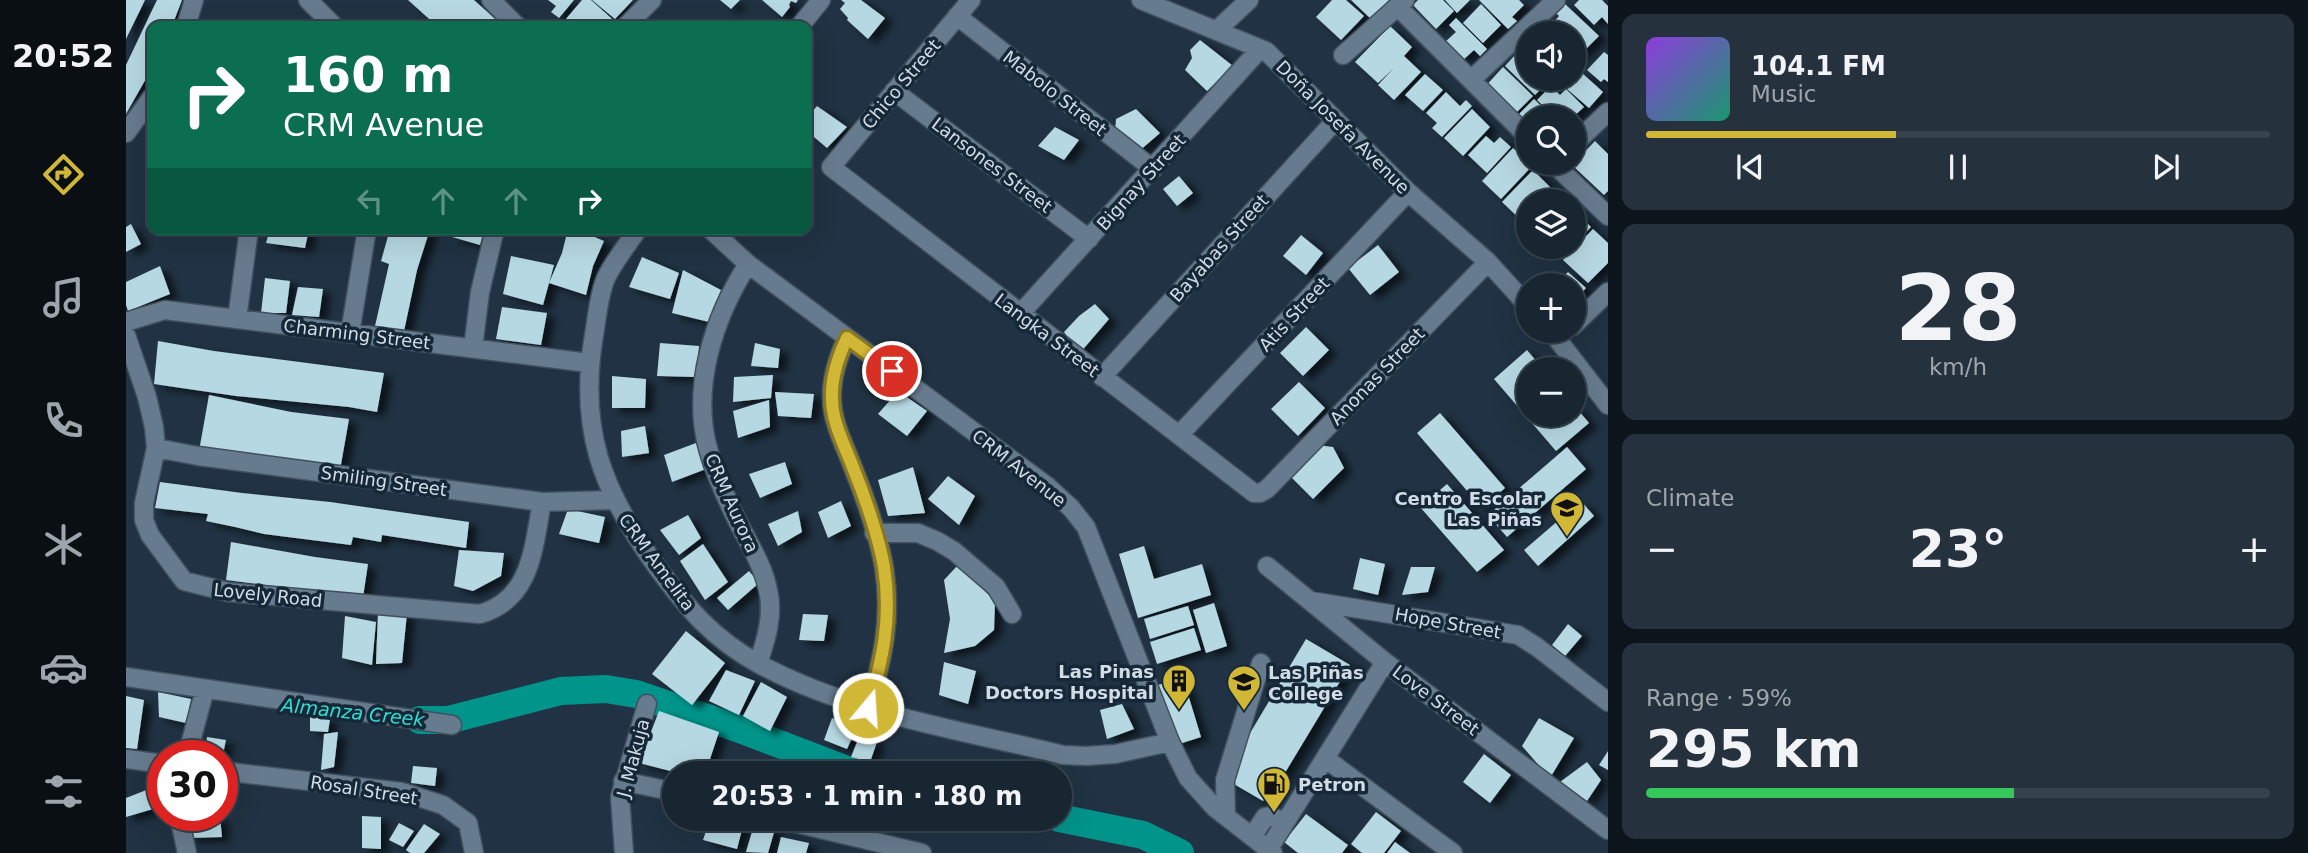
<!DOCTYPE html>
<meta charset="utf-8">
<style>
body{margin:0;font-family:"DejaVu Sans",sans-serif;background:#25323e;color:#f1f3f6;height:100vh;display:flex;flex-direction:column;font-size:26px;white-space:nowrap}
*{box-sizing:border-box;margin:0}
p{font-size:23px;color:#9fa5ac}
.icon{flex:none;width:38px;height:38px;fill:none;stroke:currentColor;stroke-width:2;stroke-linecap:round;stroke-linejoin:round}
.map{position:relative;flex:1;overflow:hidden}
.details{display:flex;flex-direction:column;gap:14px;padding:14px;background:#0d151c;width:700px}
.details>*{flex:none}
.guide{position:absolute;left:21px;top:21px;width:665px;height:214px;border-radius:14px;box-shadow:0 7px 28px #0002,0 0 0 2px #36434d;background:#0b6e4f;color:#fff;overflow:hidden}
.fabs{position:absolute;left:1390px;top:21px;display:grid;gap:14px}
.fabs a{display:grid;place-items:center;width:70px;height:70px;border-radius:50%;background:#182632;box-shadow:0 7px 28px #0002,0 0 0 2px #36434d;font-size:35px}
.speed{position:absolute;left:21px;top:740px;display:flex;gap:14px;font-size:35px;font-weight:700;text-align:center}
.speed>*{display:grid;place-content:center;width:91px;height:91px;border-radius:50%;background:#182632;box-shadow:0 7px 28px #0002,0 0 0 2px #36434d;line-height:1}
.speed .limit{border:10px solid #d22;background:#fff;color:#111}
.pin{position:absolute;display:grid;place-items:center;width:60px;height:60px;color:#fff;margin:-30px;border:4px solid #fff;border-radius:50%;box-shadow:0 2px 7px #0007}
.me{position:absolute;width:77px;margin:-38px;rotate:18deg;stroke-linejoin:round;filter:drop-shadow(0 0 5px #0008)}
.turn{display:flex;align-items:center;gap:24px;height:147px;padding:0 21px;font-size:32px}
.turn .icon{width:91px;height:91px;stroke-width:2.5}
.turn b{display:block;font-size:49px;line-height:60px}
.lanes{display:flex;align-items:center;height:66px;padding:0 21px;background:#0003;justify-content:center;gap:35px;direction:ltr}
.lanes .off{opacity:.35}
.big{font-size:52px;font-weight:700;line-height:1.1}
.details .tile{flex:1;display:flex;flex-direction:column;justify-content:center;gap:10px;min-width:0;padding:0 24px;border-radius:14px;background:#25323e}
.details .dial{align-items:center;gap:0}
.dial b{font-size:91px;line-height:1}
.song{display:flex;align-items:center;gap:21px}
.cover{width:84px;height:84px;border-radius:10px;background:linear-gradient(135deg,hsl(270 70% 55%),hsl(160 70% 35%))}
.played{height:7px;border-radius:4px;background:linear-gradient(90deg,#d1b736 40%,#36434d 40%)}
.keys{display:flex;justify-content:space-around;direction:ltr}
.heat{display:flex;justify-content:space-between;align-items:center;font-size:38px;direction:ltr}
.charge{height:10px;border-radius:5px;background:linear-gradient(90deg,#34c759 59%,#36434d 0)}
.trip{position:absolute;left:536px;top:761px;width:410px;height:70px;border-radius:35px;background:#182632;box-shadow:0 7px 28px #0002,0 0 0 2px #36434d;font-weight:700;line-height:70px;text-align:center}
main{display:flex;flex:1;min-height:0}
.dock{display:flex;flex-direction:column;width:126px;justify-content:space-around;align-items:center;background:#0a0f14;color:#9fa5ac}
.dock .icon{width:49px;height:49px}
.dock .active{color:#d1b736}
.dock b{font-size:32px;color:#f1f3f6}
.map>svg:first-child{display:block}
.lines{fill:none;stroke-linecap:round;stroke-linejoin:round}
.river{stroke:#00948b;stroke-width:28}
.building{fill:#b6d8e2;filter:url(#shadow)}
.minor-casing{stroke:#40505e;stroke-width:21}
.minor{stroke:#677b8e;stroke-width:18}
.route-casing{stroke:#887723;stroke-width:18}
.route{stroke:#d1b736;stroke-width:12}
.labels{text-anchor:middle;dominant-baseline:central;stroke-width:7;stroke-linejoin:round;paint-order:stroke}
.street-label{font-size:18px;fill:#d1dce7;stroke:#162838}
.poi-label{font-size:18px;font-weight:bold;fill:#d1dce7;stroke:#162838;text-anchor:end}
.water-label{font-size:19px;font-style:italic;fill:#2edfd2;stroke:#162838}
</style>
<main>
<nav class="dock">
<b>20:52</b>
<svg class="icon active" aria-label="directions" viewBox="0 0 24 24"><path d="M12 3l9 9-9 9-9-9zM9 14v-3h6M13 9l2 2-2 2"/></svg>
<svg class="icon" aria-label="music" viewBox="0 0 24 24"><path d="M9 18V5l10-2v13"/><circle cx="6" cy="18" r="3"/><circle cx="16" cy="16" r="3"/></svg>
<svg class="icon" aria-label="phone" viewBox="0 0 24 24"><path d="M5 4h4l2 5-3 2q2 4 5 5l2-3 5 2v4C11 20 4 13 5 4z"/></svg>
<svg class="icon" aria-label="climate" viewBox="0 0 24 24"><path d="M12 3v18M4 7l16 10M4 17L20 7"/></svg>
<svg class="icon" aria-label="car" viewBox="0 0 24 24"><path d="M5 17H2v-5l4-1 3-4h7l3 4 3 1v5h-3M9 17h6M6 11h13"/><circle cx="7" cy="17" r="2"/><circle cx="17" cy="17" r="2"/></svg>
<svg class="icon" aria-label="filters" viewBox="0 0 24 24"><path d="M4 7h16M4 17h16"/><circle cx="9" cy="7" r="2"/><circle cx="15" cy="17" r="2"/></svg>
</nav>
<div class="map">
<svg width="1482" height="853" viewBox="0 0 1482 853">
<defs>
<filter id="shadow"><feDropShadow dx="8" dy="4.5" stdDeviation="3.5" flood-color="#0009"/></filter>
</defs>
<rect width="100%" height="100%" fill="#203243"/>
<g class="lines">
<path class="river" d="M294 720H322L435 691 480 689 510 694 611 728 732 774
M933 818 1017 835 1054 853"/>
</g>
<path class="building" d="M0 0H19L0 39Z
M31 0H56L46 26H26V68L0 114V65Z
M282 0H348L377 26H311Z
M422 0H448L433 18 425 12 430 6Z
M456 0H465L494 26H434Z
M466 0H507L489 19Z
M594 0H614L605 9Z
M636 0H672L670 3 665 1 663 5 664 7 656 17Z
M715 0H735L759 18 742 39 721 20 722 18 714 9 719 3Z
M1206 0H1220L1238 16 1215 40 1190 17Z
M1225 0H1263L1245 19Z
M1292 0H1317L1328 11 1310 29 1287 5Z
M1319 0H1344L1331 13Z
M1353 0H1393L1398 5 1386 17 1391 21 1382 29Z
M1453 0H1476L1482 6V24L1476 17 1468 25 1448 5Z
M1355 4 1375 25 1357 43 1337 23Z
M1439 4 1473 36 1454 55 1447 49V33H1432L1424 26 1433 16 1430 13Z
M1330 18 1361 49 1354 56 1348 50 1337 60 1319 42 1330 32 1323 25Z
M1264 26 1286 47 1278 56 1295 72 1268 100 1252 85 1268 68 1252 83 1229 62Z
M1074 40 1107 66 1081 91 1059 70 1066 58 1064 50Z
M1400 43 1402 79H1425L1409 95 1379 66Z
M1478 52 1482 55V82L1478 79 1475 82 1461 70Z
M1377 67 1407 96 1386 117 1357 89Z
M1456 73 1477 92 1463 108 1441 89Z
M1299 74 1317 90 1297 111 1279 95Z
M1425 86 1434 95 1440 89 1458 107 1447 117H1429L1411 100Z
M1320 92 1334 106 1340 100 1346 106 1316 137 1306 128 1311 123 1300 113Z
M1408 99 1427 117H1402V133L1388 119Z
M691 106 721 127 701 148 681 131V118Z
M1010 109 1034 133 1012 152 989 131 990 119Z
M1346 109 1364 127 1337 156 1318 138Z
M929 127 953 140 938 160 912 146Z
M1360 136 1368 143 1374 137 1385 147 1361 173 1342 155Z
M1469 141 1482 154V191L1478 195 1446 165Z
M1387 148 1406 166 1375 199 1356 181Z
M1407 170 1425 188 1413 201H1402V213L1395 220 1376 202Z
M1053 176 1067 193 1051 206 1037 189Z
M1428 190 1439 201H1417Z
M1447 209 1465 227 1447 246Z
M5 224 15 244 0 252V227Z
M144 229H183L179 248 140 243Z
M264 229H304L291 270 278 331 249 326 263 264 255 261Z
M328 229H358L354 245 326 237Z
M442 229H450L478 241 467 266 460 295 423 283 417 305 377 294 385 256 428 265 423 283 436 253Z
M1467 229 1482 243V263L1462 283 1437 260Z
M1175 235 1197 253 1180 275 1157 256Z
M1252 245 1273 272 1244 295 1222 268Z
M1422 247H1447L1435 259Z
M516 257 553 273 544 299 503 287Z
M34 266 44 294 2 311 0 305V282Z
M557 270 595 290 583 322 546 313Z
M1442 272 1460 288 1447 302V285H1429Z
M139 278 164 281 160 313H135Z
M172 287 197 289 193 317 166 315Z
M969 304 983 319 953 354 938 332 953 316Z
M376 307 421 313 415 345 370 339Z
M1180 327 1203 350 1177 376 1154 353Z
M32 341 88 351 258 373 251 412 223 407 110 396 28 384Z
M534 343 573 346 570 377 531 376Z
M629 343 654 349 652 368 625 366Z
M1401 350 1417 369H1402V415H1447V404L1463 423 1430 451 1368 379Z
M647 375 645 398 607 402 608 377Z
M486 376 520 379 519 408H486Z
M1173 382 1199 408 1172 436 1145 409Z
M772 391 801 411 781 436 752 414Z
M649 392 688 394 685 418 652 416Z
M83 395 165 412 223 419 214 470 73 451Z
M643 400 644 427 612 438 607 411Z
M1314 413 1379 488 1356 508 1291 433Z
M519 426 523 453 496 457 495 431Z
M570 443 580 469 546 482 538 455Z
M1191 445 1207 447 1218 468 1187 499 1162 474Z
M1441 447 1460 469 1381 537 1362 515Z
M659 462 666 484 634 498 623 474Z
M787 467 799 513 762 516 752 480Z
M822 476 849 496 833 525 802 499Z
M34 482 116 493 204 502 343 522 340 548 256 535 255 542 227 537 225 545 138 534 109 527 80 521 82 514 29 508Z
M1321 484 1378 550 1351 572 1294 507Z
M715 501 725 526 702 538 692 512Z
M1455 501 1468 516 1412 566 1398 550Z
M442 509 479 517 473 543 433 534Z
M672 511 676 532 652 546 642 524Z
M562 515 575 538 553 555 534 530Z
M105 542 189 557 242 564 237 597 100 580Z
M577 544 602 582 579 600 554 561Z
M1018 546 1028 579 1076 564 1085 595 1012 618 993 554Z
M333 550 378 553 375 576 347 591 328 586Z
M1234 558 1259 564 1252 595 1227 589Z
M832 565 869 601 868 630 849 646 818 653 824 619 818 580Z
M1285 567H1309L1302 592 1276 595Z
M623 571 633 583 602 610 591 598Z
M1088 603 1101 646 1080 653 1067 610Z
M1062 606 1068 625 1024 639 1018 619Z
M252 612 281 613 276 663 250 664Z
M677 614 702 615 698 641 673 640Z
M219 616 250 622 246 665 216 658Z
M1442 624 1456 636 1439 656 1426 645Z
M1068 628 1075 650 1031 664 1024 642Z
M560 631 599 663 566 705 526 674Z
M1180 639 1224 665 1151 786 1148 784 1137 801 1101 780 1108 760Z
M818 662 850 671 842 704 813 695Z
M600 670 629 681 613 715 583 701Z
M1057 678 1075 737 1050 745 1032 685Z
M635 682 661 697 644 731 617 716Z
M32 692 65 699 60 723 33 717Z
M0 696 18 700 11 749 0 748Z
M996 704 1008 729 981 739 974 710Z
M533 711 593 732 579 774H556L513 763Z
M184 715 204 719 202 732 184 731Z
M720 715 734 720 721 749 698 740 706 718 718 722Z
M1413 718 1448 738 1424 778 1396 746Z
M212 732 208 767 195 770 198 734Z
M81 737 100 740 97 754H79Z
M733 737 751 742 744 762 725 757Z
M1482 751V770L1473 765Z
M1358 754 1385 775 1364 803 1337 782Z
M1461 762 1475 780 1461 801 1434 782Z
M287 766 311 768 309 786 285 783Z
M33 785 37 806 0 817V798Z
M1250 812 1275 831 1258 853H1236L1225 844Z
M1180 814 1222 845 1216 853H1172L1158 842Z
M236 816 255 817V849L236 848Z
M94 817 96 837 64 838 61 819Z
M584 819H609L618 822 611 849 577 840Z
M273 823 288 831 277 847 263 840Z
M298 824 314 834 298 853H284L280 850Z
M628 825 649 829 642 853 620 852Z
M655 837 683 843 680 853H651Z
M1269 842 1284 853H1261Z"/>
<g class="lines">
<g class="minor-casing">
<path id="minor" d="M182 0 208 26
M365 0 391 26
M845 0 705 167 1128 493H1134L1141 489 1362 262
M1015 0 1140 51 1282 192 1362 262 1402 306
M1272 7 1402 137
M831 16 1027 169
M60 26 68 0
M500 26 526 0
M674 26 695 0
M1091 30 1123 0
M1217 55 1279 0
M1345 80 1430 0
M768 91 963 239
M0 133 26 97
M1447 145 1482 112
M1427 163 1482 216
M512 229C502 244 488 261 480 278 473 294 471 317 468 335 452 429 476 491 531 567 561 608 587 639 633 664 726 714 835 730 937 755L960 756 989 754 1044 742
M584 229 622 264 921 486 945 508 960 527 1044 742 1062 778 1089 808 1147 853
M622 264C588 317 564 389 583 452 590 476 601 500 612 522 623 544 637 565 642 590 648 614 640 641 632 663
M894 314 1134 49
M111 319 123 229
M0 322 39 310 463 363
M1447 326 1482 292
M1425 331 1482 405
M224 333 241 229
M0 335 21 397 28 427 30 448 18 503V520L24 535 58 581 102 592 354 614C406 599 407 548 416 502
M721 338C712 357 705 378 706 399 706 423 720 448 728 470 739 497 753 538 758 567 766 618 757 659 742 708
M347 348 354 292 369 229
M976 377 1210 120
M1053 435 1282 192
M30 448 72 456 416 502 488 500
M748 533H792L811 541 828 551 870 587 886 614
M1141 566 1259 662 1482 830
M1185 601 1392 635 1411 647 1482 702
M0 677 326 725
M61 756 79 689
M0 759 37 764
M1200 759 1327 853
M96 771 276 792 317 805 342 823 348 853
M497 781 548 792
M53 816 61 853
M1100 816 1099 780 1135 663
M652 819 796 853
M1126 837 1139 817 1144 816 1159 822
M1142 850 1259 662
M498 853 494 797 521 704"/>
</g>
<use href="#minor" class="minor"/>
</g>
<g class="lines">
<g class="route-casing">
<path id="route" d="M742 708C757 659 766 618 758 567 753 538 739 497 728 470 720 448 706 423 706 399 705 378 712 357 721 338L766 371"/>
</g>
<use href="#route" class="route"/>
</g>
<defs>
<g id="university-pin" transform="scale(1.75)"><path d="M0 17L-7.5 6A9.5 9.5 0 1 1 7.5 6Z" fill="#d1b736" stroke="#162838"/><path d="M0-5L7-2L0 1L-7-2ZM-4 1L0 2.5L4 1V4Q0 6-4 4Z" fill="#111"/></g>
<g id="building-pin" transform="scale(1.75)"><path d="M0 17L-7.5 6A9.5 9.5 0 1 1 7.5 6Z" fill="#d1b736" stroke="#162838"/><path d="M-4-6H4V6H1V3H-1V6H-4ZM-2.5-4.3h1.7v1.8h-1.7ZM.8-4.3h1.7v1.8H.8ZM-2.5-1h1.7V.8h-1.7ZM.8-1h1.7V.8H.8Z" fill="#111"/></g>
<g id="fuel-pin" transform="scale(1.75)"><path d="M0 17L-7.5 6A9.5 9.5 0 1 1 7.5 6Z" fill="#d1b736" stroke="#162838"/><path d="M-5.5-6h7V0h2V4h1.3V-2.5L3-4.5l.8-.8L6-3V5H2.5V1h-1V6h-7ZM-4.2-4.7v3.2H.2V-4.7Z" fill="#111"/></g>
</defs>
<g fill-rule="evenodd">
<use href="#university-pin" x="1441" y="508"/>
<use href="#building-pin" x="1053" y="681"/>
<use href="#university-pin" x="1118" y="682"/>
<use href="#fuel-pin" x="1148" y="784"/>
</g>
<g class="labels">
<g class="street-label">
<text transform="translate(775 84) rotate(-50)">Chico Street</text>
<text transform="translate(929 93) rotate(38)">Mabolo Street</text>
<text transform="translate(1217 127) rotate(45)">Doña Josefa Avenue</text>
<text transform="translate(866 165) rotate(37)">Lansones Street</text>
<text transform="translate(1015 182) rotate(-48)">Bignay Street</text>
<text transform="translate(1093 248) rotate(-48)">Bayabas Street</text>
<text transform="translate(1168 314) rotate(-47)">Atis Street</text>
<text transform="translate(231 334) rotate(7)">Charming Street</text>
<text transform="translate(921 335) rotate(37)">Langka Street</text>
<text transform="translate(1251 376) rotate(-46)">Anonas Street</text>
<text transform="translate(893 468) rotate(38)">CRM Avenue</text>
<text transform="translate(258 481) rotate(8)">Smiling Street</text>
<text transform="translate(606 503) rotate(66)">CRM Aurora</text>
<text transform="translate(531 562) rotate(54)">CRM Amelita</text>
<text transform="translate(142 595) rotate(6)">Lovely Road</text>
<text transform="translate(1322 623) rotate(10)">Hope Street</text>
<text transform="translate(1310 700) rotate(37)">Love Street</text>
<text transform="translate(507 758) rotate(-75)">J. Makuja</text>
<text transform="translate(238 790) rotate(9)">Rosal Street</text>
</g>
<g class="poi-label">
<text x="1416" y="498">Centro Escolar<tspan x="1416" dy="21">Las Piñas</tspan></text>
<text x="1028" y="671">Las Pinas<tspan x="1028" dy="21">Doctors Hospital</tspan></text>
<text x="1142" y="672" text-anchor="start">Las Piñas<tspan x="1142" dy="21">College</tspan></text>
<text x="1172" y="784" text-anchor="start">Petron</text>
</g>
<g class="water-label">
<text transform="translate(227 712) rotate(6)">Almanza Creek</text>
</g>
</g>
</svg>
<div class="fabs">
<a><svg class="icon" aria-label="sound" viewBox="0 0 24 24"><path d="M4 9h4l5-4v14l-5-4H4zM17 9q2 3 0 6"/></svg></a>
<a><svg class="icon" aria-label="search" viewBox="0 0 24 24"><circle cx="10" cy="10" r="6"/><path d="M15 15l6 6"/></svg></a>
<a><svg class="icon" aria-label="layers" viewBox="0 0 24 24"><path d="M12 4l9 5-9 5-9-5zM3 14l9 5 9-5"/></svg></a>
<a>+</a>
<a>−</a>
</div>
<div class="speed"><div class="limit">30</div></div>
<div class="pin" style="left:766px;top:371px;background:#d93025"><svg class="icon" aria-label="arrive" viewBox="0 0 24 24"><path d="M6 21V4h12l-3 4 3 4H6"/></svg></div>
<svg class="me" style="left:742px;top:708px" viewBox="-20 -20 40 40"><circle r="17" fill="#d1b736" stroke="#fff" stroke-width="3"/><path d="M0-11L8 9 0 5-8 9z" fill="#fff"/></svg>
<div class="trip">20:53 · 1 min · 180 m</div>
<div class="guide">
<div class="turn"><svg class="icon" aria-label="right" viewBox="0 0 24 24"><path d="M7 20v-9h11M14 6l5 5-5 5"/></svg><div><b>160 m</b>CRM Avenue</div></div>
<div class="lanes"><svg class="icon off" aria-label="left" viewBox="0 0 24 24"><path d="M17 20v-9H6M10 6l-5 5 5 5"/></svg><svg class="icon off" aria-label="ahead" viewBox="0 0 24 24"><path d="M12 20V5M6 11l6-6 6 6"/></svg><svg class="icon off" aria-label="ahead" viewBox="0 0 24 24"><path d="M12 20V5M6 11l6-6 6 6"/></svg><svg class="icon" aria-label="right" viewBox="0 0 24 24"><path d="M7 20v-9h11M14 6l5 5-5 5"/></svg></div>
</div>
</div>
<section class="details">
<div class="tile">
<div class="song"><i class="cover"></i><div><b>104.1 FM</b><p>Music</p></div></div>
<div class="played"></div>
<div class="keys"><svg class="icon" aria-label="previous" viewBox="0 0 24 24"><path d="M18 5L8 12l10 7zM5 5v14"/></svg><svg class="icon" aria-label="pause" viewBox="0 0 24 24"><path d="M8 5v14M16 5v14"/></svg><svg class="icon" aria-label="next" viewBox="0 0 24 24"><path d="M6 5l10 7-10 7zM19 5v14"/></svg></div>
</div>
<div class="tile dial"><b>28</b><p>km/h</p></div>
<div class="tile"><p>Climate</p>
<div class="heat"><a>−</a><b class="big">23°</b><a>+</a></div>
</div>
<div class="tile"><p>Range · 59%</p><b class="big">295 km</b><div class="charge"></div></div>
</section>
</main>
